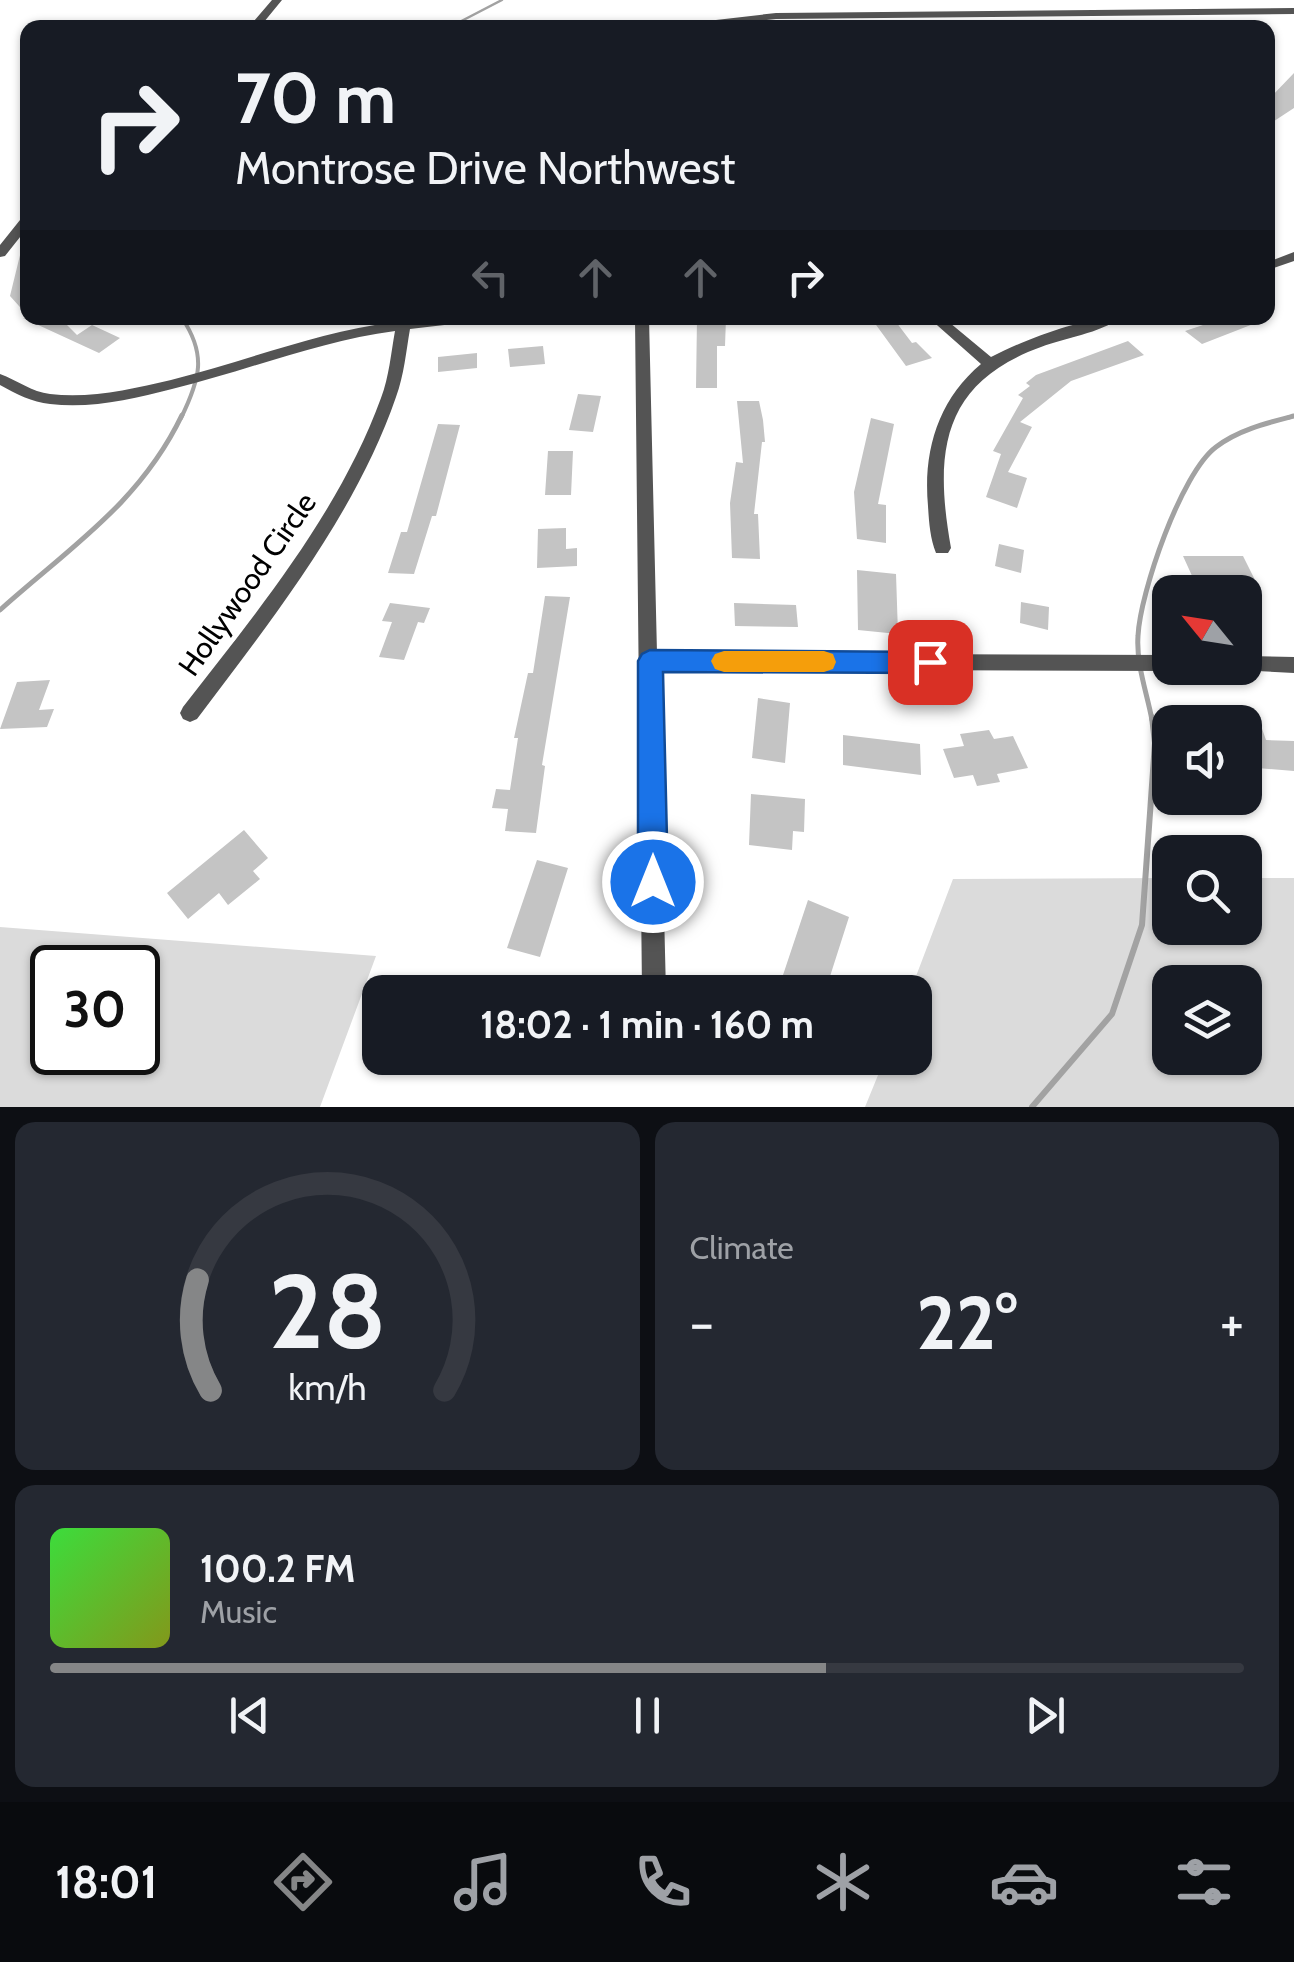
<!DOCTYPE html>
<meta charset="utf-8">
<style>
body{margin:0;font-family:Cabin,sans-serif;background:#242831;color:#f1f3f6;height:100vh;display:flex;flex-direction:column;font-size:38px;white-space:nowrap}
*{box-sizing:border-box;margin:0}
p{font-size:32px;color:#9ea1a6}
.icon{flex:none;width:55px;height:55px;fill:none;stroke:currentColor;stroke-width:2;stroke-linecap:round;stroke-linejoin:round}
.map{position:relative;height:1107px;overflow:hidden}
.drawer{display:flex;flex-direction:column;gap:15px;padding:15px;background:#0d0f14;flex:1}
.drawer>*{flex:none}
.hud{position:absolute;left:20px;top:20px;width:1255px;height:305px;border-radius:20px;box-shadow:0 2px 8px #0004;background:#171b24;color:#f1f3f6;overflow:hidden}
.needle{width:65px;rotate:300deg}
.buttons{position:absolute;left:1152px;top:575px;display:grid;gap:20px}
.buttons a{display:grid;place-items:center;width:110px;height:110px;border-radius:20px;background:#171b24;box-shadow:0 2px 8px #0004;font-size:50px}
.speed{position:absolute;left:30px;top:945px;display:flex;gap:20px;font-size:50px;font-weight:700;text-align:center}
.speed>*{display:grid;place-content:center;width:130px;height:130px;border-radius:50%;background:#171b24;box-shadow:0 2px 8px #0004;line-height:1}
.speed .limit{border:5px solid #111;border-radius:15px;background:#fff;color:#111}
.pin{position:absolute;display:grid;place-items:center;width:85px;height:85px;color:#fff;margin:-42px;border-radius:20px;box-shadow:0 5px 15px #0006}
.me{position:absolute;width:110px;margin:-55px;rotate:0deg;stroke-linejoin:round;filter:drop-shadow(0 0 8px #0008)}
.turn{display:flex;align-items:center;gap:35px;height:210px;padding:0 50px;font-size:45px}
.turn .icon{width:130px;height:130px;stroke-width:2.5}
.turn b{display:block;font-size:70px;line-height:85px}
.lanes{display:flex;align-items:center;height:95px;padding:0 50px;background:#0003;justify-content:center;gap:50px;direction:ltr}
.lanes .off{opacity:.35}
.big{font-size:75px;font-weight:700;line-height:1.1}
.drawer .card{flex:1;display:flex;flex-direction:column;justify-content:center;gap:15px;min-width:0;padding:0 35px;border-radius:20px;background:#242831}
.drawer .dial{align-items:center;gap:0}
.dial svg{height:260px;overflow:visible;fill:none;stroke:#363941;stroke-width:7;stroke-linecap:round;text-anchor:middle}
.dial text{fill:#f1f3f6;stroke:none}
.song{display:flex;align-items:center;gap:30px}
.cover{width:120px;height:120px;border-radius:15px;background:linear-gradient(135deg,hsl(120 70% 55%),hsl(70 70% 35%))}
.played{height:10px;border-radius:5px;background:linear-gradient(90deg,#858687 65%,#363941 65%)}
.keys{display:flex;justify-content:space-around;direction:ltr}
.heat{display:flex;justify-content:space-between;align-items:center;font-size:55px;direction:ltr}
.drawer .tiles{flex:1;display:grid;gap:15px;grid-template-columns:1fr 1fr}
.card:last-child{grid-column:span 2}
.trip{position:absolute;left:362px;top:975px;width:570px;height:100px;border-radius:20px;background:#171b24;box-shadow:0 2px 8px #0004;font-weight:700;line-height:100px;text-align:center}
.tab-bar{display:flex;height:160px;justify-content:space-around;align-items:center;background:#090b0e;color:#9ea1a6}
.tab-bar .icon{width:70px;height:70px}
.tab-bar .active{color:#858687}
.tab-bar b{font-size:45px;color:#f1f3f6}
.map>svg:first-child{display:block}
.green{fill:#dbdbdb;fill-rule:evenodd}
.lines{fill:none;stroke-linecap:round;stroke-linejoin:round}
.stream-far3{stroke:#a2a2a2;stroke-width:2.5}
.stream-far2{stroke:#a2a2a2;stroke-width:4}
.stream-far1{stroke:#a2a2a2;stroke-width:5}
.stream{stroke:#a2a2a2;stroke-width:6}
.building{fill:#c4c4c4}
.minor{fill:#545454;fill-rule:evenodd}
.route{fill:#1a73e8;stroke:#114b97;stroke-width:2.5}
.slow{fill:#f59e0b}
.labels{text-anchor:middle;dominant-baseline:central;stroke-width:9;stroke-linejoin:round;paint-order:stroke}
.street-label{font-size:30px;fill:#000;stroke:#fff}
</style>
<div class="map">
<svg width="1294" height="1107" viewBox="0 0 1294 1107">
<rect width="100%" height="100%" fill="#fff"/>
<path class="green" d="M1170 878V928H1245V878H1294V1107H865L885 1058H915V992H910L953 879ZM1170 982H1245V1058H1170Z
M0 928V927L376 956 320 1107H0ZM52 968H138V1052H52Z"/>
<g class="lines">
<path class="stream-far3" d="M448 28 502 0"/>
<path class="stream-far2" d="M181 418C200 379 207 355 182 318
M1287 418 1294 416"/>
<path class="stream-far1" d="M0 610C69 548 140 503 182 415
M1152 720C1147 693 1136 664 1138 636 1140 593 1181 473 1216 447 1238 430 1267 423 1294 416"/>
<path class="stream" d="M1032 1107 1112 1014 1142 925 1155 743 1152 717"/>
</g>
<path class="building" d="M1294 73V108L1268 125V100Z
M22 247 28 248V316L10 296Z
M23 318H60L77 335 92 325 120 338 99 353Z
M697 318H726L725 346H717V388H696Z
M871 318H893L912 343 916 342 932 358 906 366Z
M1224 318H1261V321L1202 344 1185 331Z
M1128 341 1144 355 1071 381 1020 422 1032 427 1008 472 1027 478 1017 508 986 497 1001 454 993 451 1023 398 1018 395 1030 386 1026 383 1036 375Z
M543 346 545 364 510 367 508 349Z
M477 353V368L438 372V357Z
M578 394 601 396 593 432 569 430Z
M737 401H759L763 420 765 442H762L754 514H758L760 559 732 558 730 503 736 462 743 463Z
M871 418 894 424 878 504 886 505V543L857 539 854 492Z
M438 424 460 425 436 516H432L414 574 388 573 401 532H407Z
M548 451H573L571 495H545Z
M566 528V549L577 548V566L537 568 538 529Z
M999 544 1024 550 1021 573 995 566Z
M1183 556H1243L1254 578H1193Z
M857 570 896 574 898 634 858 630Z
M545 596 570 597 542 765 545 766 536 833 505 831 508 809 492 808 496 789 510 790 518 738H514L528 673H533Z
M1021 602 1049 607 1048 630 1020 623Z
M390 603 430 608 424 623 418 622 404 660 379 657 392 622 382 621Z
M734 603 796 605 798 627 735 626Z
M50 680 39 710 54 709 47 727 0 729 17 682Z
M758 698 790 703 785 763 752 758Z
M1245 722 1260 723 1266 740 1294 741V771L1245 767Z
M989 730 994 739 1013 736 1028 768 997 774 1000 782 977 786 973 775 954 778 943 749 964 746 960 734Z
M843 735 920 744 921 775 843 765Z
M751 794 805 799 804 832 793 831 792 850 749 845Z
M244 830 268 858 253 871 260 879 228 905 219 893 188 919 167 893Z
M537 860 568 868 540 957 507 948Z
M808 900 849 917 825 992H790L793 984 782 978Z"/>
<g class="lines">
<path class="minor" d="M272 0H282L259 28H248Z
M1294 8V14L776 19 687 28H646L776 13Z
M28 214V227L5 256 0 257V245L24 215Z
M1294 252V261L1268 270V262Z
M393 318H407L408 320 477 318 470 322 410 329C406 352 404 375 396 397 356 514 270 622 197 719L190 722 183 719 180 713 183 707C257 612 339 513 381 398 389 377 391 353 395 331 319 341 246 371 172 389 133 399 91 409 50 404 32 402 16 394 0 385V374C17 380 32 392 50 394 90 399 132 389 171 380 246 361 318 332 394 322Z
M635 318H649L657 653 1170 655V668H1177L1170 671 658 669 666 992H642Z
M929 318H944L991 357C1024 340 1084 316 1120 318 1100 333 1065 338 1041 347 941 383 934 453 951 548L948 553H936C930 538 929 522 928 506 923 451 938 400 981 364Z
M1245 656 1294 657V673L1238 670 1237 668H1245Z"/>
</g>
<path class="route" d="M650 650 930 652 938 655 942 662 938 670 930 673 663 672 668 882 663 892 653 896 643 892 638 882V661L642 654Z"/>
<path class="slow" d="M724 651H824L833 654 836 662 833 669 824 672H724L715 669 711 661 715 654Z"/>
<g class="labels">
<g class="street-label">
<text transform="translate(247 584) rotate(-55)">Hollywood Circle</text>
</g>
</g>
</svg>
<div class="buttons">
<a><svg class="needle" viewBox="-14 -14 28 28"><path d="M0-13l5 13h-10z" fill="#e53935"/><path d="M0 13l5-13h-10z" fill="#9ea1a6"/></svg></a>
<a><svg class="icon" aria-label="sound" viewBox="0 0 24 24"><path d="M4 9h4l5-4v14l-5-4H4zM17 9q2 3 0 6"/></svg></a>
<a><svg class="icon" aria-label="search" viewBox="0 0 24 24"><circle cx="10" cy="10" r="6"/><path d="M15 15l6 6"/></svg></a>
<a><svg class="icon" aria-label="layers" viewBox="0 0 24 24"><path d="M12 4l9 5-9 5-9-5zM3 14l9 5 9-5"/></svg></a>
</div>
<div class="speed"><div class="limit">30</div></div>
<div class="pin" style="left:930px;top:662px;background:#d93025"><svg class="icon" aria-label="arrive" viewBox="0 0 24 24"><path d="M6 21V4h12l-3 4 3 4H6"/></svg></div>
<svg class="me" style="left:653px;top:882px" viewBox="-20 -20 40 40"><circle r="17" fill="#1a73e8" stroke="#fff" stroke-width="3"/><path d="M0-11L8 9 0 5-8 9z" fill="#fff"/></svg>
<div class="trip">18:02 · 1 min · 160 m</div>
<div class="hud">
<div class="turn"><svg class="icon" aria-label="right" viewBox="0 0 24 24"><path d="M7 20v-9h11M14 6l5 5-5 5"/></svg><div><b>70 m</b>Montrose Drive Northwest</div></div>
<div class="lanes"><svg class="icon off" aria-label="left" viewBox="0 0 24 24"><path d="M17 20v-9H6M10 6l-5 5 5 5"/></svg><svg class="icon off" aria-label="ahead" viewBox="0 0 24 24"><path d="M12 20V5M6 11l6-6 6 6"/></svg><svg class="icon off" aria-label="ahead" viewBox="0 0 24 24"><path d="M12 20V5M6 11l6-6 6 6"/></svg><svg class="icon" aria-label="right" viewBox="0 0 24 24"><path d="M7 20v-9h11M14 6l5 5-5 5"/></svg></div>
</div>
</div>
<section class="drawer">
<div class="tiles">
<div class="card dial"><svg viewBox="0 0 100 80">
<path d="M14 69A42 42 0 1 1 86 69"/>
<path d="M14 69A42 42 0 0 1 10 35" stroke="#858687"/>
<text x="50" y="56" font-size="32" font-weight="700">28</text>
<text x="50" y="72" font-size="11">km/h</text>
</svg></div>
<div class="card"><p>Climate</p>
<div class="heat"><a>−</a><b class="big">22°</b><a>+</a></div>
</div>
<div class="card">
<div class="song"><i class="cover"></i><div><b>100.2 FM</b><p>Music</p></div></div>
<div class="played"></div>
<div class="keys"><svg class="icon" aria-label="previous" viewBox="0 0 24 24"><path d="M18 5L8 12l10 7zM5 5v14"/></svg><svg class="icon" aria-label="pause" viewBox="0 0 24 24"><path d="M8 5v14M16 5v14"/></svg><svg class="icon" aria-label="next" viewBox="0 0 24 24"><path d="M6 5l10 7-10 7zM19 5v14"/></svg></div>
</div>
</div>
</section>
<nav class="tab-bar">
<b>18:01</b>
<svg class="icon active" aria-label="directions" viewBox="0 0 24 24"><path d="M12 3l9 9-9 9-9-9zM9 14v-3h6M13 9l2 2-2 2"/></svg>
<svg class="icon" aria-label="music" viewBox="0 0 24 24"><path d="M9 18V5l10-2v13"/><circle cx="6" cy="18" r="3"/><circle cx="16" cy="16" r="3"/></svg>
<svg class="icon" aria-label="phone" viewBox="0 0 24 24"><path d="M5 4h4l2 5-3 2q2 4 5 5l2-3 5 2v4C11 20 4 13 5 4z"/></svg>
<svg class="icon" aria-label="climate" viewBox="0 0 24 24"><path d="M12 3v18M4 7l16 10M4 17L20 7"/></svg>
<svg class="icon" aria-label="car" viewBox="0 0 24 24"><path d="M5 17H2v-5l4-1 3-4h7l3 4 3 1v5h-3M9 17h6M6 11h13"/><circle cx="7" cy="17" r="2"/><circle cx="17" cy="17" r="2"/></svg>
<svg class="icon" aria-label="filters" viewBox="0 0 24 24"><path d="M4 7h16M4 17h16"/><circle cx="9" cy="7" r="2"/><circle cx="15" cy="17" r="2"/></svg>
</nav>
